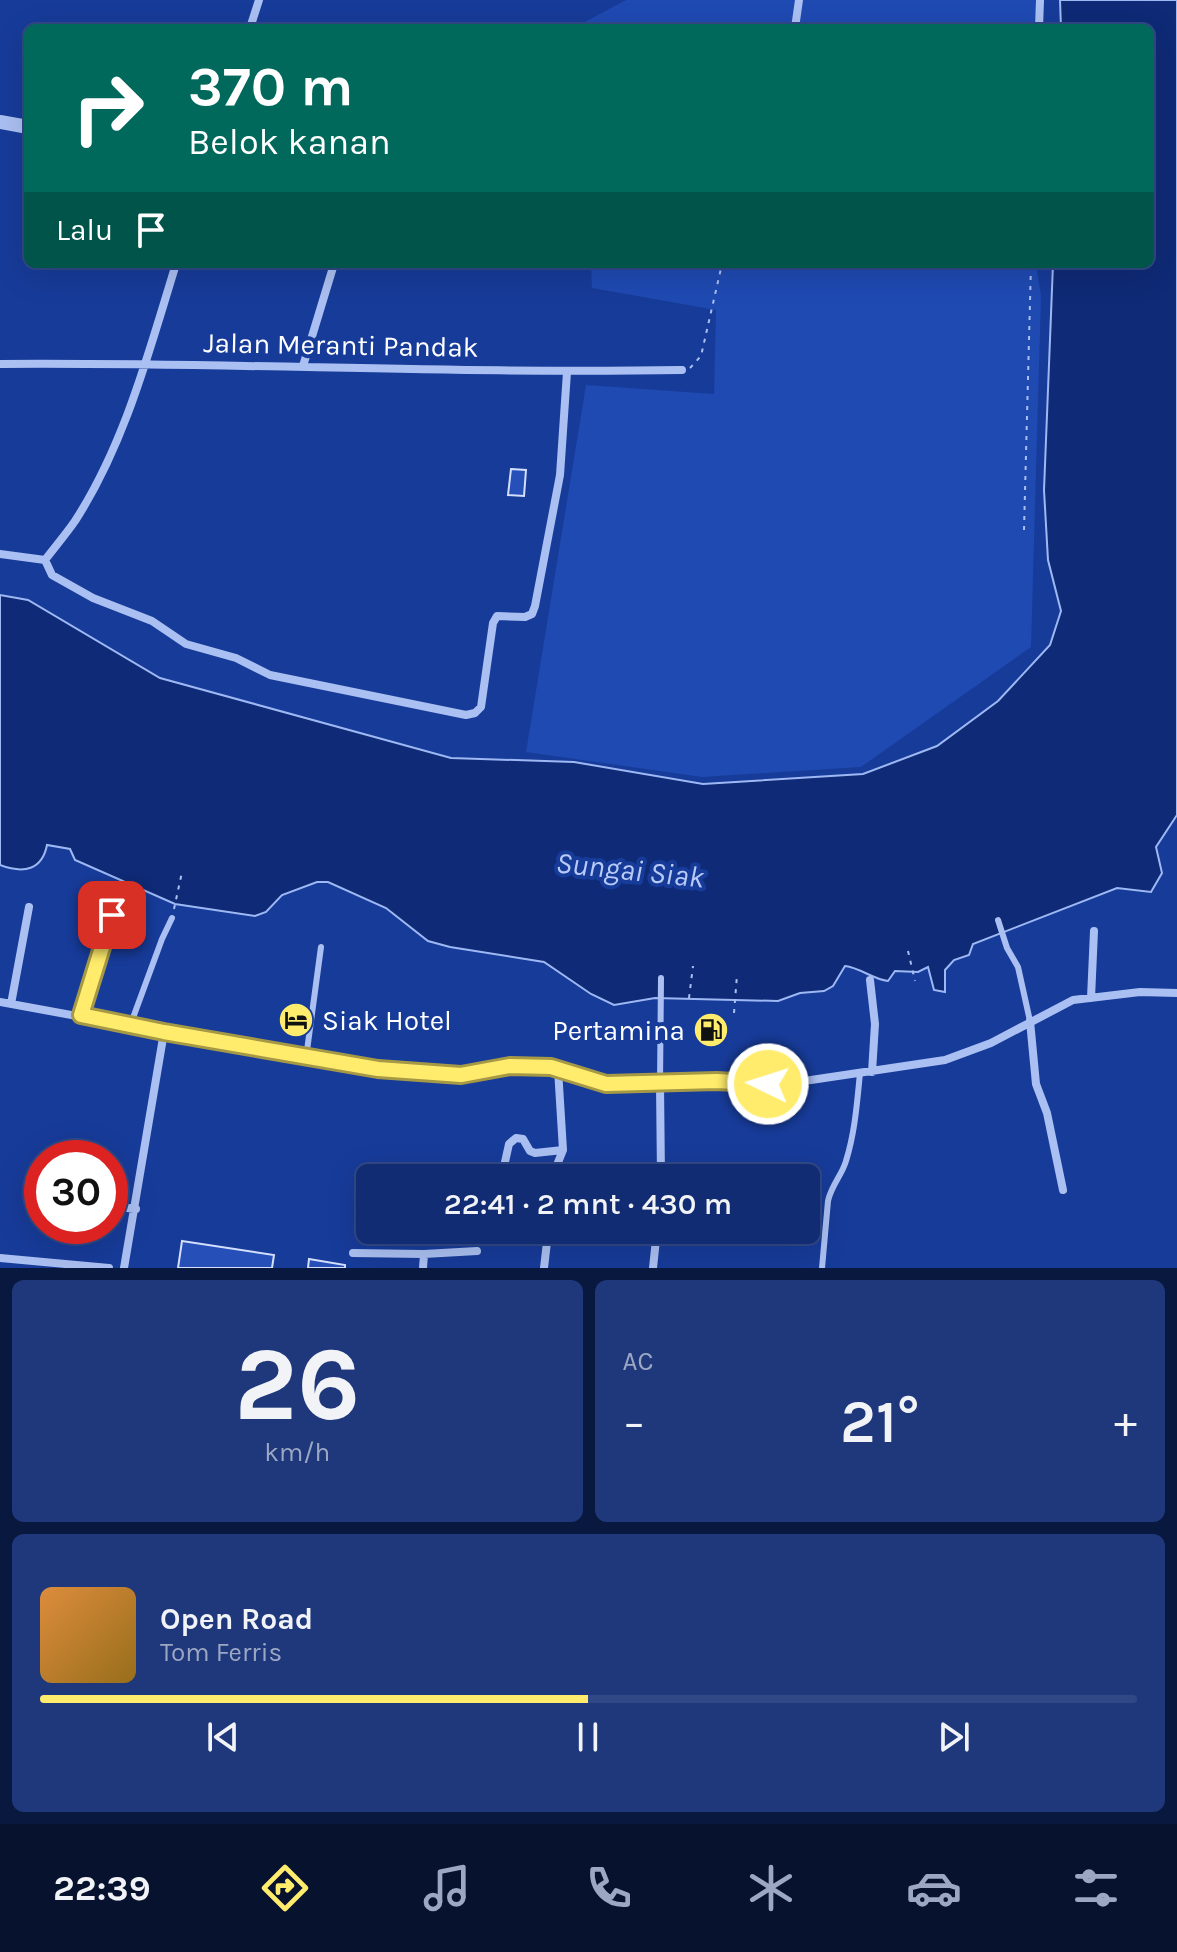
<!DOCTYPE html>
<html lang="id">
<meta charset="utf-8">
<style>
body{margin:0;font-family:Karla,sans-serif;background:#1e387b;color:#f1f3f6;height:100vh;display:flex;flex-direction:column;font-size:30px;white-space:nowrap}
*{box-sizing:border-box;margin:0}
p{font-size:26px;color:#9ca7c4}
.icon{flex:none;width:44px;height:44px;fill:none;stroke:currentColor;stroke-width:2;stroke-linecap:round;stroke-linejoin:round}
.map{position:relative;height:1268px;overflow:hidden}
.details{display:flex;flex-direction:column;gap:12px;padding:12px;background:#09183f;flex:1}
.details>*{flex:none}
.guide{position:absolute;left:24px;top:24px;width:1130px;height:244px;border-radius:12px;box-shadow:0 8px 32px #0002,0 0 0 2px #304885;background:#00695c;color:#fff;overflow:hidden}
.speed{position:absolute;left:24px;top:1140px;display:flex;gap:16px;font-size:40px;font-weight:700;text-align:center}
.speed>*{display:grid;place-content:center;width:104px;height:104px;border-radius:50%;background:#112c73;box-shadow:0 8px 32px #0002,0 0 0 2px #304885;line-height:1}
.speed .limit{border:12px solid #d22;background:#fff;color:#111}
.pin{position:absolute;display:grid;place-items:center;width:68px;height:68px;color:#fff;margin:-34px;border-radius:16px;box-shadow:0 4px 12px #0006}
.me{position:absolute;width:88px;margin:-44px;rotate:274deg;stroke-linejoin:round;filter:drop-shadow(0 0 6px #0008)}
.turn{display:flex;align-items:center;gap:28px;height:168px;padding:0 32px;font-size:36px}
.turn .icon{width:104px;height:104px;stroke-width:2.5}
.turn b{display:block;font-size:56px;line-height:68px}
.then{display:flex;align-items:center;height:76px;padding:0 32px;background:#0003;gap:16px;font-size:30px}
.big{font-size:60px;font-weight:600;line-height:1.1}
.details .tile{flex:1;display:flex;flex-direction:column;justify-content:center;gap:12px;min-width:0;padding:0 28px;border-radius:12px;background:#1e387b}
.details .dial{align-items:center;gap:0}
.dial b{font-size:104px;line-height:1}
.song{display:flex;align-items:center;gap:24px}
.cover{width:96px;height:96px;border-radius:12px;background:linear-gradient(135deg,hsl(30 70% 55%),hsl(40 70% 35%))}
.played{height:8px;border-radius:4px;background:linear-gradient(90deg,#ffec6c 50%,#304885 50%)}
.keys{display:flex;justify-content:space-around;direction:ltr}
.heat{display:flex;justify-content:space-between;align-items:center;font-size:44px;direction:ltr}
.details .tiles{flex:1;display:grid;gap:12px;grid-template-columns:1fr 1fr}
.tile:last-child{grid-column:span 2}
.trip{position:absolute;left:356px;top:1164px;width:464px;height:80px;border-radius:12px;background:#112c73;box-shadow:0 8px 32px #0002,0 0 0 2px #304885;font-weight:600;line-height:80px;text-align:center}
.dock{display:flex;height:128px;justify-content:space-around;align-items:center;background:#07122e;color:#9ca7c4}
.dock .icon{width:56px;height:56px}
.dock .on{color:#ffec6c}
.dock b{font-size:36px;color:#f1f3f6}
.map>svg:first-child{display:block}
.green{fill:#1f4ab2}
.water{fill:#0f2a76;stroke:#9eb8f4;stroke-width:2}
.building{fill:#264fb7;stroke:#d3dffc;stroke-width:2}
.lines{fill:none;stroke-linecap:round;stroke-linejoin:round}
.path{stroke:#abc0f2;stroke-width:2;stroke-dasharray:4 6;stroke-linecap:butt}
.service{stroke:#abc0f2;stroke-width:6}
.minor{stroke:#abc0f2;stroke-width:8}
.tertiary{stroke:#abc0f2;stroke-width:14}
.route-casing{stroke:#a69946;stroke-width:20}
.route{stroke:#ffec6c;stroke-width:14}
.labels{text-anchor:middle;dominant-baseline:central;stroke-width:8;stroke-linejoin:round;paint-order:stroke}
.street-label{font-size:28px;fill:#fff;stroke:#173b99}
.poi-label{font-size:28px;fill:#fff;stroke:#173b99;text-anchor:start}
.water-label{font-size:30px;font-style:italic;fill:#b8cbf8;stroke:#173b99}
</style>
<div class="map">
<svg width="1177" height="1268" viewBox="0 0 1177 1268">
<rect width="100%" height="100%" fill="#173b99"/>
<path class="green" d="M626 0H1039L1038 28H583V23Z
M591 264H1036L1041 296 1031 647 861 767 702 777 526 752 586 385 714 394 716 310 592 288Z"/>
<path class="water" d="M1060 0H1177V815L1156 847 1162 873 1151 892 1117 888 973 944 969 955 954 960 945 970V992L934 990 928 967 918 972 895 971 888 981C872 979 861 968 845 966L833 986 824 991 800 993 778 1001 655 998 614 1005 591 994 544 962 450 947 428 941 386 908 328 882H317L282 895 266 912 255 916 175 904 75 860 70 849 47 845C42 870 24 874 0 865V595L28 600 160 678 451 758 574 762 703 784 863 774 937 746 998 701 1050 645 1061 611 1048 560 1044 490 1053 264H1150V28H1061Z"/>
<path class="building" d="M511 469 526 470 524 496 508 495Z
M182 1241 274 1255 272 1268H178Z
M309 1259 345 1265V1268H308Z"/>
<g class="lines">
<path class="path" d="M690 368 701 356 722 264
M1024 530 1031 264
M174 909 182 872
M908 951 915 981
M689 998 693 966
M734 1013 737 975"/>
<path class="service" d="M998 920 1007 948 1018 967 1030 1021
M81 1015 112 915
M130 1026 162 939 172 918
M306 1058 321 947
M660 1084 661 978
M822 1268 828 1201C831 1186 842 1175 846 1161 855 1132 857 1103 860 1073"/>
<path class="minor" d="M250 28 259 0
M795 28 799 0
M1039 28 1040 0
M0 364C227 362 454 374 682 370
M303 366 334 264
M0 554 45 560
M45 560 52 575 93 598 152 621 186 644 236 658 270 675 466 715 475 713 481 707 493 623 497 616 525 617 532 614 535 606 560 475 567 372
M45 560C55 547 66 534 75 521 125 444 149 351 176 264
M870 980 875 1024 872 1072
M1091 998 1094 931
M0 1002 356 1067 461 1075 510 1066 551 1067 606 1084 717 1081 768 1084 811 1080 945 1060 991 1043 1073 1000 1140 992 1177 993
M11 1004 29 907
M1030 1021 1036 1084 1047 1113 1063 1190
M558 1069 563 1150 557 1165 558 1178
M660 1084 661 1178
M505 1162 509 1144 516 1138 523 1139 530 1151 535 1153 563 1150
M110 1206 136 1209
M353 1253 424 1254 477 1251
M0 1258 109 1268
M124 1268 164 1032
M423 1268 424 1254
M544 1268 547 1242 552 1230
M653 1268 657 1230"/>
<path class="tertiary" d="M0 122 28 127"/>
</g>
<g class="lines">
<g class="route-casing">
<path id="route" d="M112 915 81 1015 164 1032 378 1069 461 1075 510 1066 551 1067 606 1084 717 1081 768 1084"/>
</g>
<use href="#route" class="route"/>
</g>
<defs>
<g id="hotel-disc" transform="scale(1.8)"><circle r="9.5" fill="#ffec6c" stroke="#173b99"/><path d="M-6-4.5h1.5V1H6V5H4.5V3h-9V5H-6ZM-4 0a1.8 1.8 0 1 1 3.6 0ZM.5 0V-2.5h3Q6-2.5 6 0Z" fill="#111"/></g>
<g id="fuel-disc" transform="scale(1.8)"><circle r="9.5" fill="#ffec6c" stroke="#173b99"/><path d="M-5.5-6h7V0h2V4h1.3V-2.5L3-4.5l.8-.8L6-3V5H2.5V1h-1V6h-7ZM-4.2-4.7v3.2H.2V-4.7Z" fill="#111"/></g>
</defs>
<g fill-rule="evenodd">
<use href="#hotel-disc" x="296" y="1020"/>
<use href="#fuel-disc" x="711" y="1030"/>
</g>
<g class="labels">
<g class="street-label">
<text transform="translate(341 345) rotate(1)">Jalan Meranti Pandak</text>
</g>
<g class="poi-label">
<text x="322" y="1020">Siak Hotel</text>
<text x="685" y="1030" text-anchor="end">Pertamina</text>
</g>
<g class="water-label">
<text transform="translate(630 870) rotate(6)">Sungai Siak</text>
</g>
</g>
</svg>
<div class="speed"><div class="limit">30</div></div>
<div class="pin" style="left:112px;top:915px;background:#d93025"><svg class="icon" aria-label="arrive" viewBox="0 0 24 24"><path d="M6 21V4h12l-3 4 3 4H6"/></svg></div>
<svg class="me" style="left:768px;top:1084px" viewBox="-20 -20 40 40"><circle r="17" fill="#ffec6c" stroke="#fff" stroke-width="3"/><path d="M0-11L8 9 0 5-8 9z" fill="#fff"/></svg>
<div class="trip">22:41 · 2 mnt · 430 m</div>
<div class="guide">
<div class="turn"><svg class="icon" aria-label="right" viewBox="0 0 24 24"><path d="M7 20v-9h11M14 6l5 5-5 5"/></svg><div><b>370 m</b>Belok kanan</div></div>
<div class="then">Lalu<svg class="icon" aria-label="arrive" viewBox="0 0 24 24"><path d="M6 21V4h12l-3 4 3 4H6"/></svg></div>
</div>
</div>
<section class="details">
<div class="tiles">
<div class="tile dial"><b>26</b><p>km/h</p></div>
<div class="tile"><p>AC</p>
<div class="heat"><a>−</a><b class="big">21°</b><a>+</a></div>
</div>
<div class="tile">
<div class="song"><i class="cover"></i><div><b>Open Road</b><p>Tom Ferris</p></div></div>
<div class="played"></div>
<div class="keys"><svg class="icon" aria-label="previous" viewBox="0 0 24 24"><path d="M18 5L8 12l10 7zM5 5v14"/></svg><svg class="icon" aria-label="pause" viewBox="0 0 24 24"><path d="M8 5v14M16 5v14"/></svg><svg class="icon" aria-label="next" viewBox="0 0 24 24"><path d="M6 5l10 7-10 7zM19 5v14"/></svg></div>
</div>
</div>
</section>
<nav class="dock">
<b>22:39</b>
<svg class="icon on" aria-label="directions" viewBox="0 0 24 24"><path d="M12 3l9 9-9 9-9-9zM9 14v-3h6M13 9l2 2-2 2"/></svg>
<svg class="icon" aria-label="music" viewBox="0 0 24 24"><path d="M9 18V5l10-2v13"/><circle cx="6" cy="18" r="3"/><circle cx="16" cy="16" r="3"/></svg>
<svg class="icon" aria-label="phone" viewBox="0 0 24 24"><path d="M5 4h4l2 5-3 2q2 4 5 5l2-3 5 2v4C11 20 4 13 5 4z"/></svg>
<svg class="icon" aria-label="climate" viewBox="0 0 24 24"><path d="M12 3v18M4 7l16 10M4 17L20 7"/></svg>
<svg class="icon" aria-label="car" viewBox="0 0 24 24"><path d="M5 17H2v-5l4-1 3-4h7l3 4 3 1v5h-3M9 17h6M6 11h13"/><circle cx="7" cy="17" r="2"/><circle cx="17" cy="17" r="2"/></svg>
<svg class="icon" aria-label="filters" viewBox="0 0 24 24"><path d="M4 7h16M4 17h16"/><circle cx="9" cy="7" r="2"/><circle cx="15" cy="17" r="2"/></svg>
</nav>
